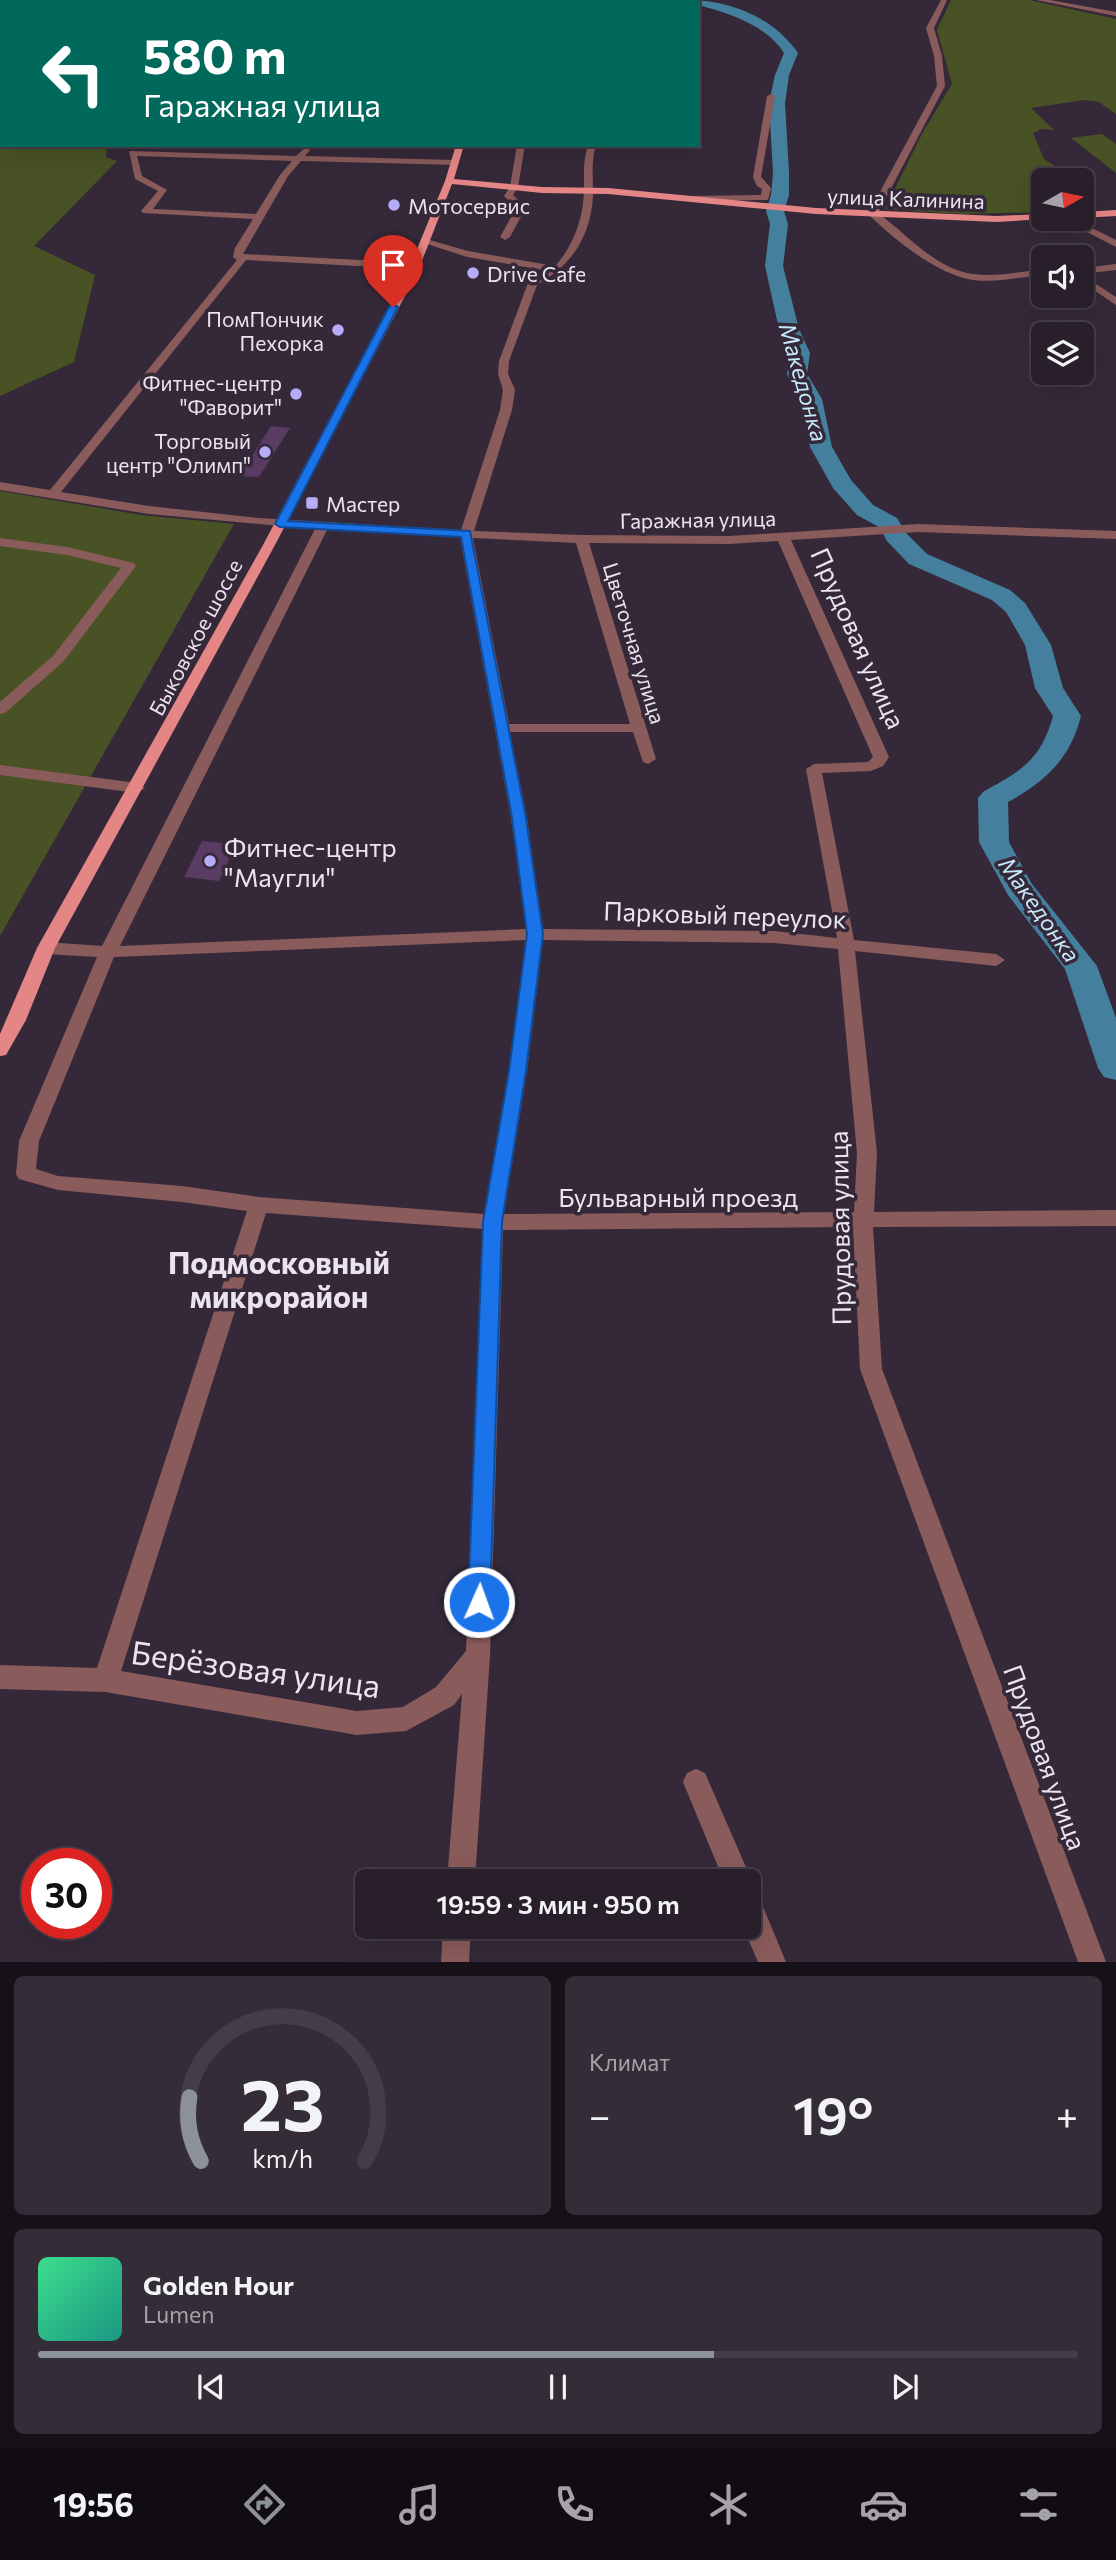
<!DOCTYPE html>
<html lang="ru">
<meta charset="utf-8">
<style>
body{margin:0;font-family:Commissioner,sans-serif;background:#342c37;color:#f1f3f6;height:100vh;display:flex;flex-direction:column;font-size:26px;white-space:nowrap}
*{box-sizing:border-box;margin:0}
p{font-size:23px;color:#a5a2a9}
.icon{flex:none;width:38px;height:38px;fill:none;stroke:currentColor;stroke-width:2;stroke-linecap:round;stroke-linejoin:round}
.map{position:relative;height:1962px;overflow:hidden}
.sheet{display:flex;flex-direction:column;gap:14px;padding:14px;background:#161118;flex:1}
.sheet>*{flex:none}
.guide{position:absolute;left:0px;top:0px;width:700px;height:147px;box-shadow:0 7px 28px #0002,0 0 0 2px #443d47;background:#00695c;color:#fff;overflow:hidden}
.needle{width:46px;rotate:81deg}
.buttons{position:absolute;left:1031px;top:168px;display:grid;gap:14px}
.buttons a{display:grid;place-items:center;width:63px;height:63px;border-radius:10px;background:#281f2b;box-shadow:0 7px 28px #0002,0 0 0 2px #443d47;font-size:35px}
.speed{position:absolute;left:21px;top:1848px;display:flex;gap:14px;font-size:35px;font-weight:700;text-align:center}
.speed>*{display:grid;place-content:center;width:91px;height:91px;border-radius:50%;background:#281f2b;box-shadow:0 7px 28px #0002,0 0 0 2px #443d47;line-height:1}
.speed .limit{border:10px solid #d22;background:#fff;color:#111}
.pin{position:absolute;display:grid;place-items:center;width:60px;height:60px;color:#fff;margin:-72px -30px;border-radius:50% 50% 50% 0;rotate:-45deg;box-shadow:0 0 7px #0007}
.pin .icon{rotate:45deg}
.me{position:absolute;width:77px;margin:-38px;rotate:2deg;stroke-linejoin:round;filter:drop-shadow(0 0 5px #0008)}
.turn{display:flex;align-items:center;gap:24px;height:147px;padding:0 28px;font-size:32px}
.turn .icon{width:91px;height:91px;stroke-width:2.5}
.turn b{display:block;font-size:49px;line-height:60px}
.big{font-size:52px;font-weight:600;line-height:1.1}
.sheet .card{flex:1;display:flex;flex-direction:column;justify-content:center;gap:10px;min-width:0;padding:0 24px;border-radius:10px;background:#342c37}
.sheet .dial{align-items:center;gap:0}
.dial svg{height:182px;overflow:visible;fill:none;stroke:#443d47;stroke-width:7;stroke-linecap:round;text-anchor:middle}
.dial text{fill:#f1f3f6;stroke:none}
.song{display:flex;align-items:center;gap:21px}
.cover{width:84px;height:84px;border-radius:10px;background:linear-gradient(135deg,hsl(150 70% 55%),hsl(170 70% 35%))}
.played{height:7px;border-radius:4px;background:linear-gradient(90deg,#8c9099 65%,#443d47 65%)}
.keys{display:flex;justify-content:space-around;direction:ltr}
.heat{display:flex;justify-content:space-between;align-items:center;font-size:38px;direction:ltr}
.sheet .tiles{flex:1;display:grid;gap:14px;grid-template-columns:1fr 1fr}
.card:last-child{grid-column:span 2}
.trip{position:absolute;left:355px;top:1869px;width:406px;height:70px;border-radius:10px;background:#281f2b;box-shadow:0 7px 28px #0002,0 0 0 2px #443d47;font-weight:600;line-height:70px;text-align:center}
.tab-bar{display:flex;height:112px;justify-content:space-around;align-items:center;background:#100c11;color:#a5a2a9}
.tab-bar .icon{width:49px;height:49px}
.tab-bar .selected{color:#8c9099}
.tab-bar b{font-size:32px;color:#f1f3f6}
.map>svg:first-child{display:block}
.green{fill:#495225}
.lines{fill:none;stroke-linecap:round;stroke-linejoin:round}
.river{fill:#44809e;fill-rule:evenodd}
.building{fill:#5a3b64}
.minor{fill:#8a5b5b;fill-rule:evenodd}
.major{fill:#e58686;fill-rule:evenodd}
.route{fill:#1a73e8;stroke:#114b97;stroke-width:2}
.poi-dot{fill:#b6acf8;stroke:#352939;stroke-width:2.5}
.labels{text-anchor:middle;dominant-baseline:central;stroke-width:7;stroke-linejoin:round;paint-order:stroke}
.far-street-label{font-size:21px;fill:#ebe3ee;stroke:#352939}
.far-poi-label{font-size:21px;fill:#ebe3ee;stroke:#352939;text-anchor:start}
.far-water-label{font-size:23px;font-style:italic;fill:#c6e8fa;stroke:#352939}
.street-label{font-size:26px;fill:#ebe3ee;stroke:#352939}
.poi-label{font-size:26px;fill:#ebe3ee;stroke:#352939;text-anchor:start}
.quarter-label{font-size:30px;font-weight:bold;fill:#ebe3ee;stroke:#352939}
.near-street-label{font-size:32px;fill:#ebe3ee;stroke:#352939}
</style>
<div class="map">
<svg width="1116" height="1962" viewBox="0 0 1116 1962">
<rect width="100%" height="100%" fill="#352939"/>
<path class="green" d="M0 0H424L2 2V145H107L106 157 117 161 34 246 95 275 74 362 0 396Z
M951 0H1029L1116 19V114L1099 102 1084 100 1031 108 1054 130 1042 129 1033 133 1044 159 1076 180H1043V212L962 214 885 209 923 132 952 84 937 30Z
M1102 134 1116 144V173L1071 138Z
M0 491 141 515 234 524 0 936Z"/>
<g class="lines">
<path class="river" d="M688 0C730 0 774 18 798 53L789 75 785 103 789 173V195L784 211 788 224 783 266 799 329 810 353 807 374 822 399 832 447 851 480 873 505 897 518 906 533 927 554 1010 590 1025 603 1051 645 1063 688 1081 716C1070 759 1046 781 1008 802L1009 842 1032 884 1097 966 1116 1018V1080L1104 1077 1098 1068 1065 969 1008 895 979 842 978 798 983 792C1021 771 1041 760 1053 716L1035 688 1025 645 1006 612 992 600 909 564 887 541 879 527 857 515 833 488 810 447 800 399 787 374 790 353 779 329 765 266 770 224 766 211 771 195 773 173 769 103 775 75 784 53C766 25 729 13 698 5V2Z"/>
</g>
<path class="building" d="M271 426 290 428 259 477 239 476Z
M202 841 236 844 219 881 184 877Z"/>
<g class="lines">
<path class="minor" d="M941 0H947L934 28 942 56 945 86 878 213C907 234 935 269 973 274 996 277 1020 272 1043 269V275C1020 277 996 283 973 280 936 274 895 240 868 214L937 86 934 56 926 28Z
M1036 0H1050L1116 12V16Z
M771 94 775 96 761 177 771 188 768 200 686 201 684 199 689 196 761 195 762 189 757 186 753 177 767 96Z
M517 145H525L518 187 513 195 526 207 510 237 505 240 500 237 516 208 504 196 510 187Z
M588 145H596C591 162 593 178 593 195 591 236 572 265 537 285L509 361 508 374 515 390 512 410 474 531 581 535 729 536 918 524 1116 531V539L918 532 791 540 889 757 883 766 871 771 822 773 854 940 996 954 1005 960 996 966 855 951 877 1153 874 1212 1116 1210V1226L873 1227 882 1369 1106 1962H1078L860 1369 853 1227 503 1230 490 1655 475 1881H447L462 1694 454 1705 406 1731 357 1735 105 1692 0 1689V1665L97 1668 247 1211 182 1202 58 1190 19 1179 16 1174 19 1141 97 957 46 954 37 948 46 942 102 946 315 529 149 514 0 490V482L50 490 237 260 233 257 235 248 253 219 143 213 141 211 158 191 135 179 129 151 296 156 306 147 310 150 305 156 454 160 457 165 301 161 288 176 243 254 359 260 417 259 420 260V264L359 266 246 260 61 492 149 506 258 518 461 530 500 410 503 390 498 374 499 361 528 283 549 271 467 257 421 242 426 239 468 251 555 266C574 246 584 216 584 189 584 174 583 160 588 145ZM137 156 292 161 280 175 256 214 153 209 167 190 142 176ZM327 530 460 537 511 818 526 929 120 946ZM473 538 576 543 630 724H509ZM778 541 873 757 868 762 814 764 806 769 837 938 774 931 543 929 527 818 510 732H633L643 762 648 764 656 759 589 543 729 544ZM526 940 509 1071 484 1214 259 1197 182 1186 58 1176 36 1169 39 1141 114 957ZM543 940 774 943 838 949 857 1153 854 1212 504 1214 527 1071ZM266 1213 483 1229 466 1651 436 1687 403 1707 357 1711 121 1671Z
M1062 219H1074L1116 240V247Z
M1116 264V270L1082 274V268Z
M1082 275 1116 297V305L1082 282Z
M0 538 67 547 134 563 136 566 63 662 5 713 0 714V702L53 656 121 568 67 555 0 546Z
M0 765 137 783 145 788 137 793 0 775Z
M696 1769 705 1773 752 1881 749 1887V1881H724L683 1782 687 1773Z
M749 1893 759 1897 786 1962H758L743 1927H749Z
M443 1927H471L469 1962H441Z"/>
<path class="major" d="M575 0H581L582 2H575Z
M456 145H464L454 179 542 187 608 188 816 208 997 216 1043 214V219H1046L997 222 816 214 608 194 542 193 452 184 418 271 275 545 55 948 26 1020 6 1055 0 1056V1034L37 948 263 545 408 271 445 181Z
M1116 210V216L1082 218V212Z"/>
</g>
<path class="route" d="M393 304 398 307 288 521 470 531 526 818 543 934 526 1071 502 1222 490 1602 487 1610 479 1613 471 1610 468 1602 483 1222 509 1071 527 934 512 818 461 537 280 527 275 524 389 307Z"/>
<g class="poi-dot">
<circle cx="394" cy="205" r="7"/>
<circle cx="473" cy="273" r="7"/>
<circle cx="338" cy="330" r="7"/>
<circle cx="296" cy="394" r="7"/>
<circle cx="265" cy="452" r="7"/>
<rect x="305" y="496" width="14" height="14" rx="3.5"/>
<circle cx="210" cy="861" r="7"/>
</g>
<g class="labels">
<g class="far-street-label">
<text transform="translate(906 198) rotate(2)">улица Калинина</text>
<text transform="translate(698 519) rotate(-1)">Гаражная улица</text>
<text transform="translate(195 637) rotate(-62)">Быковское шоссе</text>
<text transform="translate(635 643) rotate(73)">Цветочная улица</text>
</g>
<g class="far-poi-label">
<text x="408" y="205">Мотосервис</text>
<text x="487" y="273">Drive Cafe</text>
<text x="324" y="318" text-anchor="end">ПомПончик<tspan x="324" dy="24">Пехорка</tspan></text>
<text x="282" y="382" text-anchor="end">Фитнес-центр<tspan x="282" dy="24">"Фаворит"</tspan></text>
<text x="251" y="440" text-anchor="end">Торговый<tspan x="251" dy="24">центр "Олимп"</tspan></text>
<text x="326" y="503">Мастер</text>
</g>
<g class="far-water-label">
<text transform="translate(804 382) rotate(74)">Македонка</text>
<text transform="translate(1040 909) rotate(55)">Македонка</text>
</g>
<g class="street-label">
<text transform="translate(859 638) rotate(66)">Прудовая улица</text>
<text transform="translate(725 914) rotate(2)">Парковый переулок</text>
<text x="678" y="1196">Бульварный проезд</text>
<text transform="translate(839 1228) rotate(-91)">Прудовая улица</text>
<text transform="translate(1046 1757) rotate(70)">Прудовая улица</text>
</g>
<g class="poi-label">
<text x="224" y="846">Фитнес-центр<tspan x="224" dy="30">"Маугли"</tspan></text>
</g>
<g class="quarter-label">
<text x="279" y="1261">Подмосковный<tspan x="279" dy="34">микрорайон</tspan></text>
</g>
<g class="near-street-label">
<text transform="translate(256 1668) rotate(8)">Берёзовая улица</text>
</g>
</g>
</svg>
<div class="buttons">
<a><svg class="needle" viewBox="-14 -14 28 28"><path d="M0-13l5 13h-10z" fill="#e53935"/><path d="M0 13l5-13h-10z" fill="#a5a2a9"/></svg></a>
<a><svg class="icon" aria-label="sound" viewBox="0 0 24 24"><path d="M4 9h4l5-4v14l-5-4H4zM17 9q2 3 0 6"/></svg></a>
<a><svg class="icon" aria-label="layers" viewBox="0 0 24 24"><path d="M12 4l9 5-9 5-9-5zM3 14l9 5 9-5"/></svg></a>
</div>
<div class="speed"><div class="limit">30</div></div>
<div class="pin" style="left:393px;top:307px;background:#d93025"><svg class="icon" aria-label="arrive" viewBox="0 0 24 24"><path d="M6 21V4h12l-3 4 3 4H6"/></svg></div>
<svg class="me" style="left:479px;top:1602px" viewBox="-20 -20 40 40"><circle r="17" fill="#1a73e8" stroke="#fff" stroke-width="3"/><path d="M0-11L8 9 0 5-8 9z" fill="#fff"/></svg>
<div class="trip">19:59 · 3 мин · 950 m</div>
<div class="guide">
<div class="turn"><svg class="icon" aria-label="left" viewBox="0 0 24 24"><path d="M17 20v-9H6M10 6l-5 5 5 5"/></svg><div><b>580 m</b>Гаражная улица</div></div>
</div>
</div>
<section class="sheet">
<div class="tiles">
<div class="card dial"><svg viewBox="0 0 100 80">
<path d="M14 69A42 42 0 1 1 86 69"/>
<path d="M14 69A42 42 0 0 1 9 41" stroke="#8c9099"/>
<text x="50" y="56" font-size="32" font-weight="700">23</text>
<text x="50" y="72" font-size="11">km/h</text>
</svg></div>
<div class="card"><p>Климат</p>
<div class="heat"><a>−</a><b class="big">19°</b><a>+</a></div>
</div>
<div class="card">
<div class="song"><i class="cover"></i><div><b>Golden Hour</b><p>Lumen</p></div></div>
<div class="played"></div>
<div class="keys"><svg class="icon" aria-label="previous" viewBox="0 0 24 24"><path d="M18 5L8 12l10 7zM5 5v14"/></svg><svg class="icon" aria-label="pause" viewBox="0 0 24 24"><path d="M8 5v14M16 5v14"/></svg><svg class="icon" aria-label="next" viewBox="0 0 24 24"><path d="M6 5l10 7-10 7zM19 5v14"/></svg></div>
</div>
</div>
</section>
<nav class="tab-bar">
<b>19:56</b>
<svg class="icon selected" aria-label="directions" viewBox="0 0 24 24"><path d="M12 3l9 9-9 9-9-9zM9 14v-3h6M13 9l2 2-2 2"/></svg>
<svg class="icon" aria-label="music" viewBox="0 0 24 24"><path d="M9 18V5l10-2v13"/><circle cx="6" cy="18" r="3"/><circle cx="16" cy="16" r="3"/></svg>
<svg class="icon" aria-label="phone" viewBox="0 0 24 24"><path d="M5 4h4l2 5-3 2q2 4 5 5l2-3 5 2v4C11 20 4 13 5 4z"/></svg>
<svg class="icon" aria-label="climate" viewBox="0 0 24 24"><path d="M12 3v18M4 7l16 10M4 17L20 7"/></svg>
<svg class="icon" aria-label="car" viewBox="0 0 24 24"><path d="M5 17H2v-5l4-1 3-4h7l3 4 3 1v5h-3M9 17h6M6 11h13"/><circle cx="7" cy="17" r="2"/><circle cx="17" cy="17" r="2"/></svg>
<svg class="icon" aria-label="filters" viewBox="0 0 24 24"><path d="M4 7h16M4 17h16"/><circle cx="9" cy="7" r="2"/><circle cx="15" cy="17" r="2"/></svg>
</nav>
